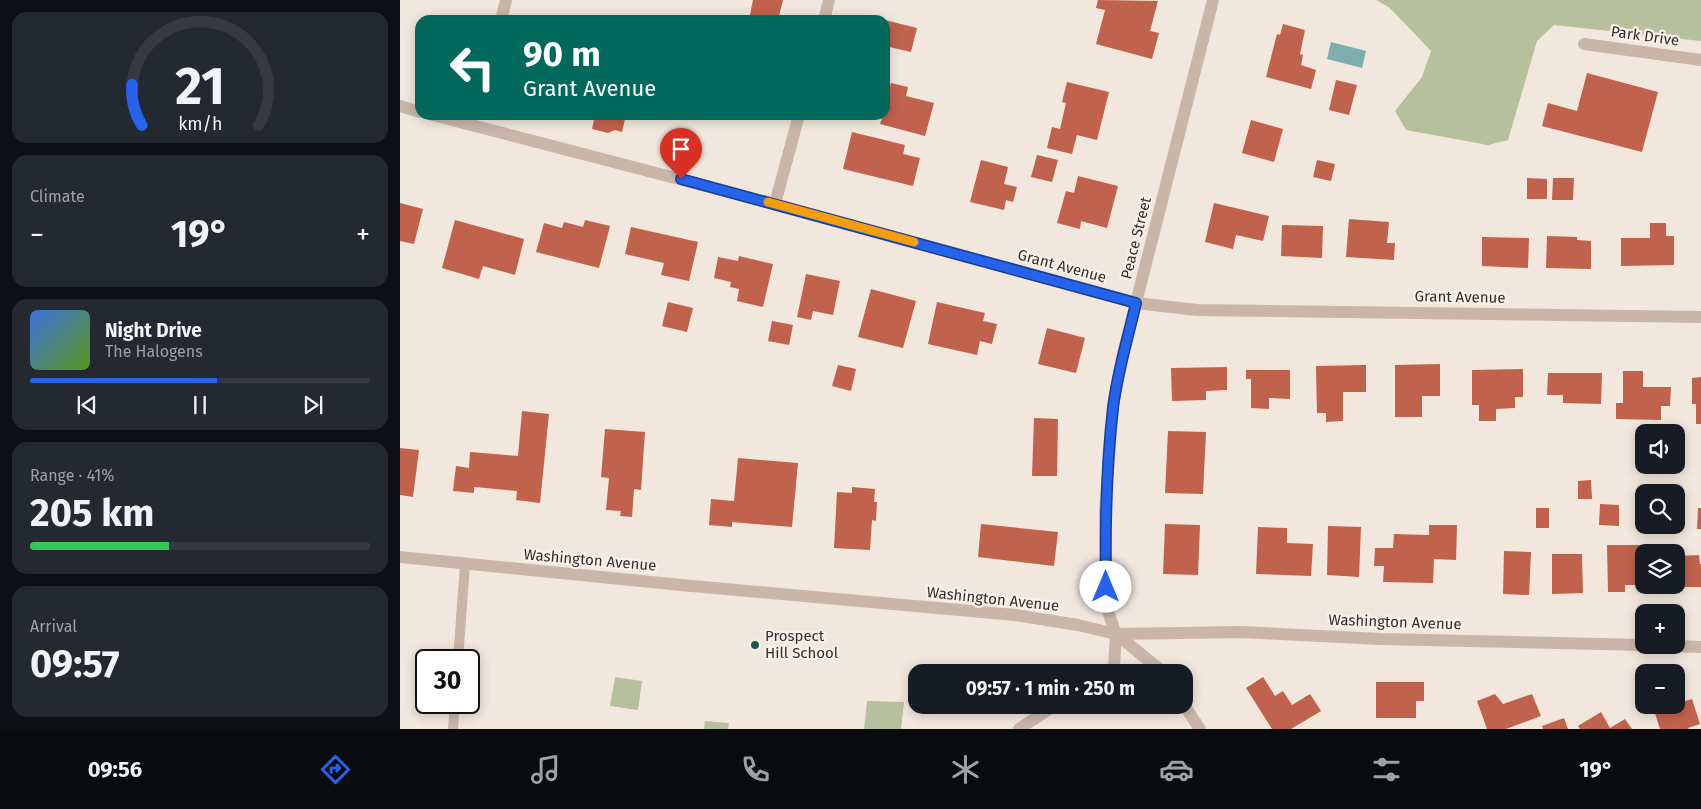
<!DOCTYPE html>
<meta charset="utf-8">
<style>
body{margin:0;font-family:"Fira Sans",sans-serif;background:#242831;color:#f1f3f6;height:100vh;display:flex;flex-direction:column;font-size:19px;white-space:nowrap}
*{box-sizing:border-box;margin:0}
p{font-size:16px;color:#9ea1a6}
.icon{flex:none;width:28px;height:28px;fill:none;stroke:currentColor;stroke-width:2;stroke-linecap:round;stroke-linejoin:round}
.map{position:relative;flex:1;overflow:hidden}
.side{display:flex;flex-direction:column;gap:12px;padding:12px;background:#0d0f14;width:400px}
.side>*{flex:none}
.guide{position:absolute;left:15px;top:15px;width:475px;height:105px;border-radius:15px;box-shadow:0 2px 12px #0003;background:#00695c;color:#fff;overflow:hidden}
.tools{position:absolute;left:1235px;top:424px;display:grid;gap:10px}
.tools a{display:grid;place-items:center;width:50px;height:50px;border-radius:10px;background:#171b24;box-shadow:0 2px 12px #0003;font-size:25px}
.speed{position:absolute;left:15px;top:649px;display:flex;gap:10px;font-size:25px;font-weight:700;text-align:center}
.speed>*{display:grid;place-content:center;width:65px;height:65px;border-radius:50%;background:#171b24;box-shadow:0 2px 12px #0003;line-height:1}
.speed .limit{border:2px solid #111;border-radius:8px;background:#fff;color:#111}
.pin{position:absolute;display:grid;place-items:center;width:42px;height:42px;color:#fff;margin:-51px -21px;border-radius:50% 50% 50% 0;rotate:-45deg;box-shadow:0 0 5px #0007}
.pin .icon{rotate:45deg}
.me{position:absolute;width:55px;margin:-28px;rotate:0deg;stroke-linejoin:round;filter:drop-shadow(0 0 4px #0008)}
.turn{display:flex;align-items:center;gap:18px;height:105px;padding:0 25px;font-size:22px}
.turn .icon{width:65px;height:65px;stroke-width:2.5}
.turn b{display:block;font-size:35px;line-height:42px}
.big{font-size:38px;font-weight:700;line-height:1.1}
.side .card{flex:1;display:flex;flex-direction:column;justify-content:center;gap:8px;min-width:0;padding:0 18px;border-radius:15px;background:#242831}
.side .dial{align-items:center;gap:0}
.dial svg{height:130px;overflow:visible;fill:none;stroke:#363941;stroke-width:7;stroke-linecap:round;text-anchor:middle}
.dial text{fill:#f1f3f6;stroke:none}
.song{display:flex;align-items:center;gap:15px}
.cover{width:60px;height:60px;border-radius:8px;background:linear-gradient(135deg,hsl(220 70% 55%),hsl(90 70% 35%))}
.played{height:5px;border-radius:2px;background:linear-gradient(90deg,#2563eb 55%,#363941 55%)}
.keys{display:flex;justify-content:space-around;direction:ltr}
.heat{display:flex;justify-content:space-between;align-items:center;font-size:28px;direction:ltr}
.charge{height:8px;border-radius:4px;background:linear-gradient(90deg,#34c759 41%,#363941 0)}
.trip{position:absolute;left:508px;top:664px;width:285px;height:50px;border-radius:15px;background:#171b24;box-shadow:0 2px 12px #0003;font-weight:700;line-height:50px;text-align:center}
.dock{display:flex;height:80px;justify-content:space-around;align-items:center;background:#090b0e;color:#9ea1a6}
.dock .icon{width:35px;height:35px}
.dock .active{color:#2563eb}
.dock b{font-size:22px;color:#f1f3f6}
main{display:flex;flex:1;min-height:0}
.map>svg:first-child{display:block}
.green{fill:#b6c09d}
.water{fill:#7dadad}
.building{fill:#c1624c}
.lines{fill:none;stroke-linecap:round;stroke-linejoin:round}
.service{stroke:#c9b6a9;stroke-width:10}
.minor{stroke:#c9b6a9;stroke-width:12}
.route-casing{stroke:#184099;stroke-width:12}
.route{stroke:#2563eb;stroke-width:9}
.slow{stroke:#f59e0b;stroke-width:9}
.poi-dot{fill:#205556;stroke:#f9f1e9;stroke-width:2}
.labels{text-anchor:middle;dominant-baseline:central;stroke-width:4.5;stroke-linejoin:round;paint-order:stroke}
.street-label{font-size:15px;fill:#362c29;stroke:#f9f1e9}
.poi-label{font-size:15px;fill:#362c29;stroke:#f9f1e9;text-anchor:start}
</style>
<main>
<section class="side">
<div class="card dial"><svg viewBox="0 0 100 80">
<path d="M14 69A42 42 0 1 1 86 69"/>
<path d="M14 69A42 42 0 0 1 8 44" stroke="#2563eb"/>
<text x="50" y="56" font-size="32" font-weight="700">21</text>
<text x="50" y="72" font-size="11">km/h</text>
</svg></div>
<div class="card"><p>Climate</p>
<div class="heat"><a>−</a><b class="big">19°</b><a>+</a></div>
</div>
<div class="card">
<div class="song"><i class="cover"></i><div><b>Night Drive</b><p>The Halogens</p></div></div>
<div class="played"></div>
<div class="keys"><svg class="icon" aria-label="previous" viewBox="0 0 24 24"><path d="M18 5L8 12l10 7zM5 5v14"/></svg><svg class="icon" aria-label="pause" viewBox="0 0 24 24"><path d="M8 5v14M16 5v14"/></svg><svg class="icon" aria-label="next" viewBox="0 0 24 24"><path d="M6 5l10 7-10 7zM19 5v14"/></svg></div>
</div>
<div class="card"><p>Range · 41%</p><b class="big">205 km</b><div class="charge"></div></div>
<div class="card"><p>Arrival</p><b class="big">09:57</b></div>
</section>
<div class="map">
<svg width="1301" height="729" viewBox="0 0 1301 729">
<rect width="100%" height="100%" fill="#f1e7dd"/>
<path class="green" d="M976 0H1301V41L1154 25 1137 41 1108 140 1088 145 1006 130 995 111 1022 77 1031 51 990 8Z
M215 677 242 681 238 710 210 706Z
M467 701 504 702 501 729H464Z
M305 721 329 723 328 729H304Z"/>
<path class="water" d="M931 42 966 51 962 68 927 59Z"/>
<path class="building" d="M353 0H383L378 20H349Z
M698 0 758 1 750 31 759 33 752 59 696 44 705 10 696 8Z
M485 20 517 28 511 52 485 46Z
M883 24 905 30 900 54 903 55 901 65 916 70 911 89 866 77 877 34 880 35Z
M1187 73 1258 92 1242 152 1142 126 1148 103 1177 111Z
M936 80 957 85 949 115 929 110Z
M667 82 709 92 697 140 677 135 672 154 647 148 652 127 660 129 666 103 662 102Z
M491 83 508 87 506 96 534 103 525 136 480 124 483 115H485V106Z
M195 115H226L222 132 215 130 208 133 192 129Z
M851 120 883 129 874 162 842 153Z
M452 132 505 145 503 154 520 158 513 186 443 169Z
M637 155 658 160 652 182 631 177Z
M581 160 608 167 604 184 617 187 613 202 606 200 604 210 570 202Z
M917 160 935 164 931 181 913 177Z
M678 176 718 186 707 228 681 221 680 229 657 223 666 191 674 193Z
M1127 178 1147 179V199H1127Z
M1153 178H1174L1173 200H1152Z
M0 203 23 209 14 244 0 241Z
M814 203 869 216 863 241 836 235 833 249 805 242Z
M949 219 989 222 987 243H995L994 260 946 257Z
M55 220 124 239 115 275 83 266 79 279 42 268Z
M185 220 210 226 199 268 136 252 144 223 162 228 164 222 183 227Z
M1250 223H1266V236H1274V265L1221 266V238H1250Z
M882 225 923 226 922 258 881 256Z
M231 227 298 242 289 281 261 275 264 263 225 254Z
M1147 236 1177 237V240L1191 241V269L1146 268Z
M1082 237 1129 238 1128 268 1082 266Z
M339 256 373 264 363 307 337 301 339 289 330 287 331 282 314 278 318 257 338 261Z
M406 274 440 281 433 315 413 311 411 320 397 317Z
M471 289 516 301 503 348 458 337Z
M268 302 293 308 287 332 262 326Z
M537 302 585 313 583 321 597 324 592 344 580 341 577 355 528 344Z
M372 321 393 325 389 345 368 341Z
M647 328 685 338 676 373 638 364Z
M1040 364V396H1022V417H995V365Z
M438 365 456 369 451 391 432 386Z
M966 365V392H943V421L926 422V413H917L916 366Z
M827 367V390L806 391V400L772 401 771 368Z
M1123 369V397H1115V408L1096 409V421H1079V405H1072V370Z
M846 370H890V399L869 398V409L851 408V379H846Z
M1223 371H1243V387H1271L1270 406H1261V420L1216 419V403H1223Z
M1148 373H1202L1201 404 1163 403V395H1147Z
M1301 377V424H1296V404H1292V378Z
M122 411 149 414 140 503 116 500 117 491 74 487V493L53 491 56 466 69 468 70 452 118 456Z
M634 418 658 419 657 476H632Z
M205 429 245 432 241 490 234 489 232 517 220 516 221 511 206 510 209 478 201 477Z
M768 431 806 432 803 494 765 493Z
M0 448 19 450 13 497 0 495Z
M338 458 398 463 392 527 332 522V527L309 525 311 499 334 501Z
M1191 480 1192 499H1178V481Z
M452 487 475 489 474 502H477L476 521 472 520 470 550 434 548 437 492 452 493Z
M1200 504 1219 505V526L1199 525Z
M1136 508H1149V528H1136Z
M1298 508H1301V529H1297Z
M581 524 658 532 654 566 578 557Z
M765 524 800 525 798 575 763 574Z
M1029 525H1057L1056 560 1034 559 1033 583 983 582 984 566H974L975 548H993L994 534 1029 535Z
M928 526 961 527 959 577 927 575Z
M858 527 887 528V543L913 544 911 576 856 574Z
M1207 545H1251V552H1244V585H1225V592H1208Z
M1104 551 1131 552 1129 595 1103 594Z
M1152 554H1182L1183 593 1152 594Z
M1299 555 1300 564H1301V587H1267V585H1276V556Z
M863 677 875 696 883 691 892 705 910 694 921 711 891 729H872L846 688Z
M976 682H1024V701H1016V718H976Z
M1276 688H1278L1282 702 1292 699 1300 724 1288 728 1289 729H1260L1254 710 1262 707 1261 705H1276Z
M1095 694 1103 704 1132 694 1141 716 1106 729H1087L1077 701Z
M1201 712 1210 728 1225 719 1232 729H1180L1178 726Z
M1164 718 1168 729H1143L1142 726Z"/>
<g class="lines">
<path class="service" d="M58 660 65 564
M53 729 55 702"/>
<path class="minor" d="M101 20 106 0
M424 20 429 0
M1184 44 1301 60
M0 106 20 112
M33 115 375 204 736 303 797 310 1301 317
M375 204 399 115
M0 557 281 585 615 615 678 625 716 634 841 632 980 639 1244 645
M1247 645 1301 647
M706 672 714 667 716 634
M761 672 758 668 716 634 706 606 705 512 713 406 722 358 813 0
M784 705 800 729
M619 729 655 705"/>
</g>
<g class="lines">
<g class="route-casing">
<path id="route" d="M281 179 736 303C728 338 717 373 713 408 706 468 705 527 706 587"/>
</g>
<use href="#route" class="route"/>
<path class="slow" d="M368 202 514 242"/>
</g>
<circle class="poi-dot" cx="355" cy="645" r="5"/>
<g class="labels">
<g class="street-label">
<text transform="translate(1245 36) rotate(8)">Park Drive</text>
<text transform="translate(736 238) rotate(-76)">Peace Street</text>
<text transform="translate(662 266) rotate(15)">Grant Avenue</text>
<text transform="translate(1060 297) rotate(1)">Grant Avenue</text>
<text transform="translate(190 560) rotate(5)">Washington Avenue</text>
<text transform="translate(593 599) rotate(6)">Washington Avenue</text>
<text transform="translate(995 622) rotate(2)">Washington Avenue</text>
</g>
<g class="poi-label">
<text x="365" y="636">Prospect<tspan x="365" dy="17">Hill School</tspan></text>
</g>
</g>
</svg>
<div class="tools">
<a><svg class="icon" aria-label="sound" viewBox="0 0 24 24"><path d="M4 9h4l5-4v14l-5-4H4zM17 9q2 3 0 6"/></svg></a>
<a><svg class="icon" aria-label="search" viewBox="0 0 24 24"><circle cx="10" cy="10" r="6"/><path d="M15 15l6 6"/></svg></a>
<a><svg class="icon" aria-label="layers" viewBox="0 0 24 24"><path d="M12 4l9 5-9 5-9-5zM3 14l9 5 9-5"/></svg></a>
<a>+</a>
<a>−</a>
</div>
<div class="speed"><div class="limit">30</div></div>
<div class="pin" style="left:281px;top:179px;background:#d93025"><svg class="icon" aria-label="arrive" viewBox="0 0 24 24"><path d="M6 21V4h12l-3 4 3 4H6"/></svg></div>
<svg class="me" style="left:706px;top:587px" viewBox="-20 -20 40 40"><circle r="19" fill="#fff"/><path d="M0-13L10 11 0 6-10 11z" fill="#2563eb"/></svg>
<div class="trip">09:57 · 1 min · 250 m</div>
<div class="guide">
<div class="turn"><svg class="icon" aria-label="left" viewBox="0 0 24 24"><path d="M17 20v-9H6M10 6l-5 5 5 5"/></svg><div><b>90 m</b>Grant Avenue</div></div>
</div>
</div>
</main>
<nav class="dock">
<b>09:56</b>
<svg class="icon active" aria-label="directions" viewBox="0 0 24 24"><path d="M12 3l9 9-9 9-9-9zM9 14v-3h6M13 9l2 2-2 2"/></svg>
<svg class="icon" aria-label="music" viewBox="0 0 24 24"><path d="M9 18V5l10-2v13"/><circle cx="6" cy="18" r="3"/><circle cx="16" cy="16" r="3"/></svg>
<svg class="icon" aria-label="phone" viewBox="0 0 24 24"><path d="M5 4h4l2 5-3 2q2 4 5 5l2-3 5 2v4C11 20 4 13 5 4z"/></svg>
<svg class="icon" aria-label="climate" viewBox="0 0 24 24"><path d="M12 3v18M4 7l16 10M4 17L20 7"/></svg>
<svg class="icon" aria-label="car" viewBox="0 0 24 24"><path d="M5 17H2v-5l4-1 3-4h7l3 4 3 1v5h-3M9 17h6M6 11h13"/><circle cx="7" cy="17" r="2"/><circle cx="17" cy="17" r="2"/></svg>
<svg class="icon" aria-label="filters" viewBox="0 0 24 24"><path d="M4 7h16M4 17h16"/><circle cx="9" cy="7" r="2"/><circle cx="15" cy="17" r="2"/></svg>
<b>19°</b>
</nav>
